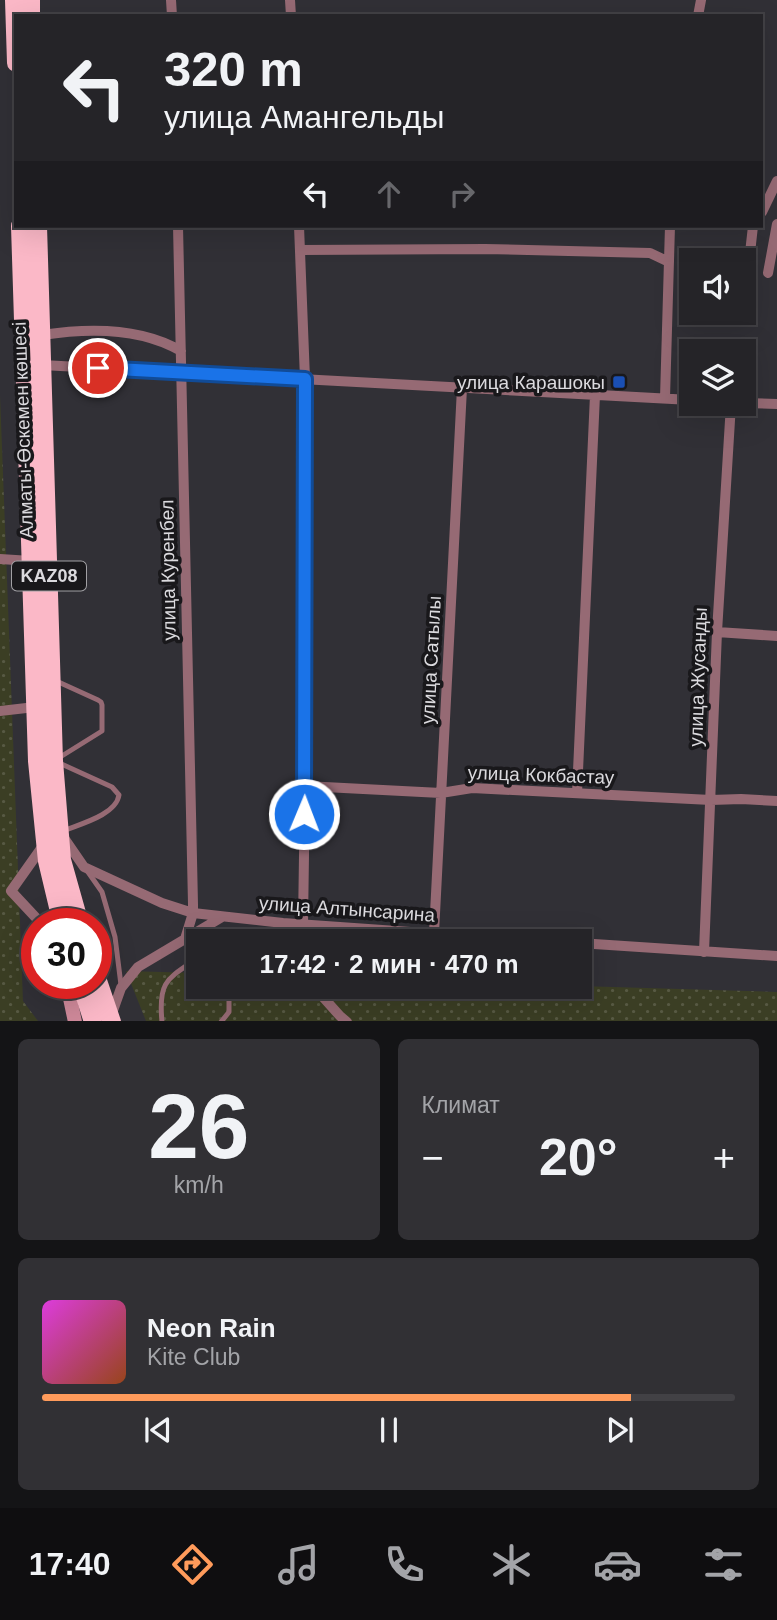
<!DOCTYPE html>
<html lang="ru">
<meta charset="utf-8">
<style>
body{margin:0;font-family:Helvetica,sans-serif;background:#313034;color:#f1f3f6;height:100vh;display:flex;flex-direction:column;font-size:26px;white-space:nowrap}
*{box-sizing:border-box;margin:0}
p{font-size:23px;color:#a3a4a8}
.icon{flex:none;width:38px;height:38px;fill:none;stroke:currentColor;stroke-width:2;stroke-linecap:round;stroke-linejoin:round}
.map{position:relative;height:1021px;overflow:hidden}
.sheet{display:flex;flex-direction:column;gap:18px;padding:18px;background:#141416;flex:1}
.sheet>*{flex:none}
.guide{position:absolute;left:14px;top:14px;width:749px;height:214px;border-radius:0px;box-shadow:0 7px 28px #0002,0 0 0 2px #424145;background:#252428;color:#f1f3f6;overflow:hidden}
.buttons{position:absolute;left:679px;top:248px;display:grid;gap:14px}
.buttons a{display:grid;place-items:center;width:77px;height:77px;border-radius:0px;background:#252428;box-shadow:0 7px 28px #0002,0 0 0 2px #424145;font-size:35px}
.speed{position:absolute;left:21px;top:908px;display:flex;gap:14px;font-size:35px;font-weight:700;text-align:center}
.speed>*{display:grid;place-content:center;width:91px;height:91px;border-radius:50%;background:#252428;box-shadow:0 7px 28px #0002,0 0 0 2px #424145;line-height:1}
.speed .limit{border:10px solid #d22;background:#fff;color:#111}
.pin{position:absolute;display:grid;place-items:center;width:60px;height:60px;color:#fff;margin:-30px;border:4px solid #fff;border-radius:50%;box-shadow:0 2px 7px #0007}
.me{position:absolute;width:77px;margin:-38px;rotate:1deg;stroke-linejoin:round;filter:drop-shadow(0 0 5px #0008)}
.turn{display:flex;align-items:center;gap:24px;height:147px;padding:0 35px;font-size:32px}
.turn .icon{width:91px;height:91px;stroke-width:2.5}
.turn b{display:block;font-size:49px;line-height:60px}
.lanes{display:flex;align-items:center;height:66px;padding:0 35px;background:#0003;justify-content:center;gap:35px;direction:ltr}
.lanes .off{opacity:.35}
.big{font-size:52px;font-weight:600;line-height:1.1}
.sheet .card{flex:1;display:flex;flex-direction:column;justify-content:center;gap:10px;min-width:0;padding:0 24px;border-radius:10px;background:#313034}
.sheet .dial{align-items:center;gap:0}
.dial b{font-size:91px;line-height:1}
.song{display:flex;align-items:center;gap:21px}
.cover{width:84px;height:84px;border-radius:10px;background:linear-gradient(135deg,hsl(300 70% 55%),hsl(20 70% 35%))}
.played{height:7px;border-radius:4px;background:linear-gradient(90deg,#ff9b5b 85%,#424145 85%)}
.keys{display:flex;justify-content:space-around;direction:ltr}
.heat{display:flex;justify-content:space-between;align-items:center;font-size:38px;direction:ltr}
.sheet .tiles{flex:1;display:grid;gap:18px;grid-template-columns:1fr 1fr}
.card:last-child{grid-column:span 2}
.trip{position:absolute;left:186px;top:929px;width:406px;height:70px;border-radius:0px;background:#252428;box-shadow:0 7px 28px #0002,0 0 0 2px #424145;font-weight:600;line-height:70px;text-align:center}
.tab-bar{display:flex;height:112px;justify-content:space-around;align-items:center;background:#0f0e10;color:#a3a4a8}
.tab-bar .icon{width:49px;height:49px}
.tab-bar .on{color:#ff9b5b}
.tab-bar b{font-size:32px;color:#f1f3f6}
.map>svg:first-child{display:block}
.grass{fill:url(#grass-dots)}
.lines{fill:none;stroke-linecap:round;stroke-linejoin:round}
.service{stroke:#966a74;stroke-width:5}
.minor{stroke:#966a74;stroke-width:10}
.secondary{stroke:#cf899a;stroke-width:14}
.trunk{stroke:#fbb8c7;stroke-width:18}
.route-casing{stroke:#114b97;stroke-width:18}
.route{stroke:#1a73e8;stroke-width:12}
.transit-dot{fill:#1a4fb4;stroke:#19181b;stroke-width:2.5}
.labels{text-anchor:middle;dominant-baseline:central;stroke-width:7;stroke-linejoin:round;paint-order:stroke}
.shield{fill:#19181b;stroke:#a1a0a4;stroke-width:2}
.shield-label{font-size:18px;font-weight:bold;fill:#dbdade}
.poi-label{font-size:19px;fill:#dbdade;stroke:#19181b;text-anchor:end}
.street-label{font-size:19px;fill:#dbdade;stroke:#19181b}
</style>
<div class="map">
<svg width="777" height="1022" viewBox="0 0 777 1022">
<defs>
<pattern id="grass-dots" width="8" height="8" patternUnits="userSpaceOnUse" patternTransform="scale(1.75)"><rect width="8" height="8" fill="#3b3e24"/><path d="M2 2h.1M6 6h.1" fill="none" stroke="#575943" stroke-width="1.8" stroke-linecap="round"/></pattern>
</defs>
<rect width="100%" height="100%" fill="#313036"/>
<path class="grass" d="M0 395 23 1001 38 1021H0Z
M126 971 198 973V987H579V986L777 992V1021H146Z"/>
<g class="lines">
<path class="service" d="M54 680 98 700 101 702 102 705V731L57 759
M57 762 112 787 119 795C116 815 80 824 63 831
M88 872 102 892 115 937 121 985
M185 939 198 957
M162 1022C158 981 167 979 198 958
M221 1022 229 1012V994L226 987"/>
<path class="minor" d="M171 0 172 16
M290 0 291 16
M698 16 701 0
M762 212 777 181
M178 226 193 904V913L185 939
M299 226 305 379V786L303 924
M300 250 485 249 650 253 669 262
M750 253 753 226
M768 273 777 224
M42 335C87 328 140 327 181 351
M42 365 691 400
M665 398 670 226
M744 403 777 404
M0 559 31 561
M717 632 777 636
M0 711 35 707
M305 786 441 793 472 788 711 800 741 799 777 801
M577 793 595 395
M62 835 84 867 162 903 193 913 283 923 554 942
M283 923 286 942
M45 924 39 921 11 891 45 843
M434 933 462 388
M579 943 777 956
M704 952 717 632 731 404
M314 987 340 1016 347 1022
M111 1016 121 988 138 967 222 917"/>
<path class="secondary" d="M67 984 75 1022"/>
<path class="trunk" d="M14 0 16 63
M31 0V16
M20 226 37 761 47 861 62 924
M38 226 54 761 62 860 80 924
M96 975 112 1022
M81 984 93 1022"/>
</g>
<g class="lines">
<g class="route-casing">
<path id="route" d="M98 368 305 379 304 814"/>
</g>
<use href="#route" class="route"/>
</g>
<rect class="transit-dot" x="612" y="375" width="14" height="14" rx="3.5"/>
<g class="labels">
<rect class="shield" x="12" y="561.5" width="74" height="29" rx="5"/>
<g class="shield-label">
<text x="49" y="576">KAZ08</text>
</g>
<g class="poi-label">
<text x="605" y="382">улица Карашокы</text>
</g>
<g class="street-label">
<text transform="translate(23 430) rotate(-92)">Алматы-Өскемен көшесі</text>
<text transform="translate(168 570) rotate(-91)">улица Куренбел</text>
<text transform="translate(431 660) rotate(-87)">улица Сатылы</text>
<text transform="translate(698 677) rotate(-88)">улица Жусанды</text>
<text transform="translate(541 775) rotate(2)">улица Кокбастау</text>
<text transform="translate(347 909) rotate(4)">улица Алтынсарина</text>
</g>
</g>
</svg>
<div class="buttons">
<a><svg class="icon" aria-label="sound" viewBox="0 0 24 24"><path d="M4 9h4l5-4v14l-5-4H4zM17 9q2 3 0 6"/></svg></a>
<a><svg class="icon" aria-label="layers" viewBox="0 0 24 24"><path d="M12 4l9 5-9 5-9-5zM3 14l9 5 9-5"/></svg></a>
</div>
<div class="speed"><div class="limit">30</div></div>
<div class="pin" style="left:98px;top:368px;background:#d93025"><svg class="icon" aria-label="arrive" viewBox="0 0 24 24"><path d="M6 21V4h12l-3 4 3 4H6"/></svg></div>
<svg class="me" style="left:304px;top:814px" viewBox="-20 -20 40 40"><circle r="17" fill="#1a73e8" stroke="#fff" stroke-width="3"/><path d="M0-11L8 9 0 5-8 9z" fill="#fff"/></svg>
<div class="trip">17:42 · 2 мин · 470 m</div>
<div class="guide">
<div class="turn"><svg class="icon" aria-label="left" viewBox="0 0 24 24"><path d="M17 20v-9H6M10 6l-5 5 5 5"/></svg><div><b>320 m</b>улица Амангельды</div></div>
<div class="lanes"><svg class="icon" aria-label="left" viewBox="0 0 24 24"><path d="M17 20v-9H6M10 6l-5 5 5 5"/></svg><svg class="icon off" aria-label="ahead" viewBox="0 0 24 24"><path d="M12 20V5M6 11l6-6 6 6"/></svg><svg class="icon off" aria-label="right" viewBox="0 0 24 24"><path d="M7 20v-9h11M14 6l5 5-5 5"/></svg></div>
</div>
</div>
<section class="sheet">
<div class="tiles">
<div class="card dial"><b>26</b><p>km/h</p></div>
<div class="card"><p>Климат</p>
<div class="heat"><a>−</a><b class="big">20°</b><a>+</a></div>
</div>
<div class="card">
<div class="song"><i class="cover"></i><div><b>Neon Rain</b><p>Kite Club</p></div></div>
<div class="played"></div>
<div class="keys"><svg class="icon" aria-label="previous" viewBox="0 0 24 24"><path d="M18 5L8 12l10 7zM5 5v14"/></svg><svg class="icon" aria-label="pause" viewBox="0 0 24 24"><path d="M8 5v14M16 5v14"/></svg><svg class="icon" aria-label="next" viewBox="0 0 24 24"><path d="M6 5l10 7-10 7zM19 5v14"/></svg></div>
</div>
</div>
</section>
<nav class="tab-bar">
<b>17:40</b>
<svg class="icon on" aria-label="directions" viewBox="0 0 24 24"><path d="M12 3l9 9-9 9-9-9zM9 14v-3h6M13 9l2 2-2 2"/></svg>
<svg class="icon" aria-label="music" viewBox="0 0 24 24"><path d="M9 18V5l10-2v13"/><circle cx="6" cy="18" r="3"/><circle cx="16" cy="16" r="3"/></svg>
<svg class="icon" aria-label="phone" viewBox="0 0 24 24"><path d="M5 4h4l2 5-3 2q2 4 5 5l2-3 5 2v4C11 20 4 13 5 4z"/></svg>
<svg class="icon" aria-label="climate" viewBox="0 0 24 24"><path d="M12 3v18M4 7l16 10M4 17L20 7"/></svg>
<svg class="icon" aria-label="car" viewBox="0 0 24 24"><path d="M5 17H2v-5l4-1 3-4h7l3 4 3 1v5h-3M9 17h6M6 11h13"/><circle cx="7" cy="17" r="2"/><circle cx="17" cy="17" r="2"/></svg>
<svg class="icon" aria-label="filters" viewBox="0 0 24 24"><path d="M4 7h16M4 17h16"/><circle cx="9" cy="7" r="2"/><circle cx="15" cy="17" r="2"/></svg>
</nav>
